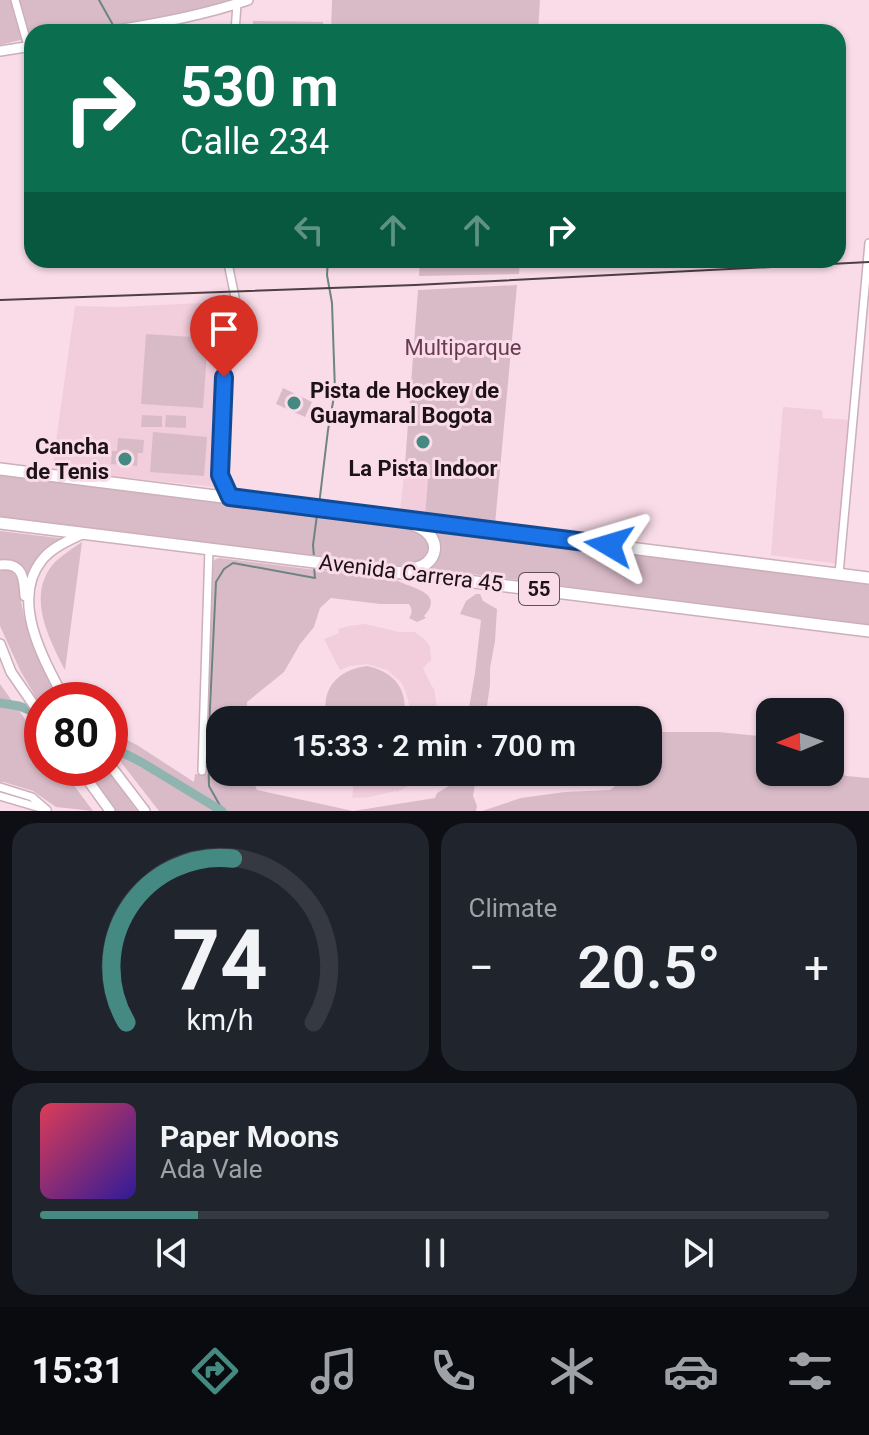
<!DOCTYPE html>
<meta charset="utf-8">
<style>
body{margin:0;font-family:Roboto,sans-serif;background:#20242c;color:#f1f3f6;height:100vh;display:flex;flex-direction:column;font-size:30px;white-space:nowrap}
*{box-sizing:border-box;margin:0}
p{font-size:26px;color:#9ea1a6}
.icon{flex:none;width:44px;height:44px;fill:none;stroke:currentColor;stroke-width:2;stroke-linecap:round;stroke-linejoin:round}
.map{position:relative;height:811px;overflow:hidden}
.drawer{display:flex;flex-direction:column;gap:12px;padding:12px;background:#0d0f14;flex:1}
.drawer>*{flex:none}
.top-card{position:absolute;left:24px;top:24px;width:822px;height:244px;border-radius:24px;box-shadow:0 2px 6px #0004;background:#0b6e4f;color:#fff;overflow:hidden}
.needle{width:52px;rotate:268deg}
.tools{position:absolute;left:756px;top:698px;display:grid;gap:16px}
.tools a{display:grid;place-items:center;width:88px;height:88px;border-radius:16px;background:#171b24;box-shadow:0 2px 6px #0004;font-size:40px}
.speed{position:absolute;left:24px;top:682px;display:flex;gap:16px;font-size:40px;font-weight:700;text-align:center}
.speed>*{display:grid;place-content:center;width:104px;height:104px;border-radius:50%;background:#171b24;box-shadow:0 2px 6px #0004;line-height:1}
.speed .limit{border:12px solid #d22;background:#fff;color:#111}
.pin{position:absolute;display:grid;place-items:center;width:68px;height:68px;color:#fff;margin:-82px -34px;border-radius:50% 50% 50% 0;rotate:-45deg;box-shadow:0 0 8px #0007}
.pin .icon{rotate:45deg}
.me{position:absolute;width:88px;margin:-44px;rotate:277deg;stroke-linejoin:round;filter:drop-shadow(0 0 6px #0008)}
.turn{display:flex;align-items:center;gap:28px;height:168px;padding:0 24px;font-size:36px}
.turn .icon{width:104px;height:104px;stroke-width:2.5}
.turn b{display:block;font-size:56px;line-height:68px}
.lanes{display:flex;align-items:center;height:76px;padding:0 24px;background:#0003;justify-content:center;gap:40px;direction:ltr}
.lanes .off{opacity:.35}
.big{font-size:60px;font-weight:600;line-height:1.1}
.drawer .widget{flex:1;display:flex;flex-direction:column;justify-content:center;gap:12px;min-width:0;padding:0 28px;border-radius:24px;background:#20242c}
.drawer .dial{align-items:center;gap:0}
.dial svg{height:208px;overflow:visible;fill:none;stroke:#363941;stroke-width:7;stroke-linecap:round;text-anchor:middle}
.dial text{fill:#f1f3f6;stroke:none}
.song{display:flex;align-items:center;gap:24px}
.cover{width:96px;height:96px;border-radius:12px;background:linear-gradient(135deg,hsl(350 70% 55%),hsl(250 70% 35%))}
.played{height:8px;border-radius:4px;background:linear-gradient(90deg,#448a83 20%,#363941 20%)}
.keys{display:flex;justify-content:space-around;direction:ltr}
.heat{display:flex;justify-content:space-between;align-items:center;font-size:44px;direction:ltr}
.drawer .tiles{flex:1;display:grid;gap:12px;grid-template-columns:1fr 1fr}
.widget:last-child{grid-column:span 2}
.trip{position:absolute;left:206px;top:706px;width:456px;height:80px;border-radius:24px;background:#171b24;box-shadow:0 2px 6px #0004;font-weight:600;line-height:80px;text-align:center}
.tabs{display:flex;height:128px;justify-content:space-around;align-items:center;background:#090b0e;color:#9ea1a6}
.tabs .icon{width:56px;height:56px}
.tabs .selected{color:#448a83}
.tabs b{font-size:36px;color:#f1f3f6}
.map>svg:first-child{display:block}
.built{fill:#f2cddc}
.green{fill:#d9bbc7}
.lines{fill:none;stroke-linecap:round;stroke-linejoin:round}
.stream{stroke:#6e8482;stroke-width:2}
.river{stroke:#90b4b0;stroke-width:9}
.minor-casing{stroke:#cbafba;stroke-width:10}
.major-casing{stroke:#cbafba;stroke-width:12}
.highway-casing{stroke:#cbafba;stroke-width:14}
.minor{stroke:#fff;stroke-width:7}
.major{stroke:#fff;stroke-width:9}
.highway{stroke:#fff;stroke-width:11}
.rail{stroke:#4d3f45;stroke-width:2}
.route-casing{stroke:#114b97;stroke-width:20}
.route{stroke:#1a73e8;stroke-width:14}
.poi-dot{fill:#448a83;stroke:#f9dce8;stroke-width:3}
.labels{text-anchor:middle;dominant-baseline:central;stroke-width:6;stroke-linejoin:round;paint-order:stroke}
.shield{fill:#f9dce8;stroke:#5f4f56;stroke-width:2}
.shield-label{font-size:20px;font-weight:bold;fill:#1d1317}
.park-label{font-size:22px;fill:#693b50;stroke:#f9dce8}
.poi-label{font-size:22px;font-weight:bold;fill:#1d1317;stroke:#f9dce8;text-anchor:start}
.street-label{font-size:22px;fill:#1d1317;stroke:#f9dce8}
</style>
<div class="map">
<svg width="869" height="811" viewBox="0 0 869 811">
<rect width="100%" height="100%" fill="#f9dce8"/>
<path class="built" d="M223 302 216 487 52 470 75 306 119 307Z
M783 407 822 410 823 418 849 420 839 564 771 555Z
M405 464 430 467 425 516 400 513Z
M365 624 399 632H415L423 638 430 646 431 660 423 668 432 687 434 688 437 709 436 720H408L409 704 406 693 401 682 387 670 367 664 350 666 340 670 324 639 339 633 338 629 349 626Z
M355 772H427L414 783 397 792 396 791 370 797 352 798Z"/>
<path class="green" d="M0 0H231C171 17 95 32 32 32V37L0 45Z
M332 0H540L538 32H331Z
M253 21 323 22V32H253Z
M420 260H520L519 274 419 276Z
M517 285 495 524 425 516 429 467 405 464 418 290Z
M146 334 208 338 203 408 141 404Z
M283 388 312 402 305 417 276 404Z
M142 415 162 416V427H141Z
M166 415 186 416V428L165 427Z
M153 432 207 437 204 476 150 472Z
M118 438 144 440 143 453H138L137 466 111 464 112 451H117Z
M0 472 869 582V627L457 572 243 549 176 538 0 517Z
M0 531 66 539 57 544 28 584C25 569 18 556 0 560Z
M82 542 65 670C48 637 25 593 56 561 64 554 73 548 82 542Z
M219 558 396 580C410 588 446 592 424 616L426 618 417 622 409 618C413 613 412 609 409 604H380L331 598 320 608 314 627 300 644 284 672 247 702V720H220V755L205 756 212 576 214 560Z
M6 569C23 574 19 593 22 607 28 640 45 670 61 700H42V708L20 670 0 626V571Z
M476 594H480L483 601 497 609 495 641 490 668V685L485 720H467L475 673 481 620 460 614 466 601Z
M367 666C395 672 410 691 403 720H327C320 689 337 670 367 666Z
M0 684 42 743V768H61L93 811 56 807 33 791 4 782H0Z
M110 731 137 745 194 782 195 774 251 776 257 790 353 811 435 798 437 793 456 782 458 772H477L473 796 477 806 476 811H159L110 748Z
M653 732H718L770 737V772H830V766L846 776 869 778V811H482L521 798 565 792 610 790 618 784 622 772H648V734Z
M85 768H107L137 811H115Z"/>
<g class="lines">
<path class="stream" d="M99 0 113 25
M319 505 328 430 335 391 332 303 327 275 328 260
M314 557 313 545 317 515
M223 811 209 786 208 749 216 582 224 569 233 563 315 578 314 567"/>
<path class="river" d="M0 703 19 706 42 715
M110 746 141 762 222 811"/>
<g class="minor-casing">
<path id="minor" d="M15 0 28 46
M235 32 237 4
M219 495 225 349 235 312 236 302 229 268 230 260
M839 574 869 243
M202 771 209 548
M0 787 32 797 47 810
M0 796 44 809"/>
</g>
<g class="major-casing">
<path id="major" d="M103 32C152 25 201 16 248 0
M0 51 32 46
M0 565C22 562 24 577 25 596
M0 644 11 672 42 717
M65 700C45 662 9 601 42 560 52 547 70 540 84 533
M110 765 145 811
M79 768 110 811"/>
</g>
<g class="highway-casing">
<path id="highway" d="M0 469 869 578
M0 523 869 631
M409 569C440 567 444 535 414 525"/>
</g>
<use href="#minor" class="minor"/>
<use href="#major" class="major"/>
<use href="#highway" class="highway"/>
<path class="rail" d="M0 300 415 285 869 262"/>
</g>
<g class="lines">
<g class="route-casing">
<path id="route" d="M224 377 220 475 230 497 609 545"/>
</g>
<use href="#route" class="route"/>
</g>
<g class="poi-dot">
<circle cx="294" cy="403" r="8"/>
<circle cx="423" cy="442" r="8"/>
<circle cx="125" cy="459" r="8"/>
</g>
<g class="labels">
<rect class="shield" x="519" y="573" width="40" height="32" rx="6"/>
<g class="shield-label">
<text x="539" y="589">55</text>
</g>
<g class="park-label">
<text x="463" y="347">Multiparque</text>
</g>
<g class="poi-label">
<text x="310" y="390">Pista de Hockey de<tspan x="310" dy="25">Guaymaral Bogota</tspan></text>
<text x="109" y="446" text-anchor="end">Cancha<tspan x="109" dy="25">de Tenis</tspan></text>
<text x="423" y="468" text-anchor="middle">La Pista Indoor</text>
</g>
<g class="street-label">
<text transform="translate(411 573) rotate(7)">Avenida Carrera 45</text>
</g>
</g>
</svg>
<div class="tools">
<a><svg class="needle" viewBox="-14 -14 28 28"><path d="M0-13l5 13h-10z" fill="#e53935"/><path d="M0 13l5-13h-10z" fill="#9ea1a6"/></svg></a>
</div>
<div class="speed"><div class="limit">80</div></div>
<div class="pin" style="left:224px;top:377px;background:#d93025"><svg class="icon" aria-label="arrive" viewBox="0 0 24 24"><path d="M6 21V4h12l-3 4 3 4H6"/></svg></div>
<svg class="me" style="left:609px;top:545px" viewBox="-20 -20 40 40"><path d="M0-17L14 15 0 8-14 15z" fill="#1a73e8" stroke="#fff" stroke-width="4"/></svg>
<div class="trip">15:33 · 2 min · 700 m</div>
<div class="top-card">
<div class="turn"><svg class="icon" aria-label="right" viewBox="0 0 24 24"><path d="M7 20v-9h11M14 6l5 5-5 5"/></svg><div><b>530 m</b>Calle 234</div></div>
<div class="lanes"><svg class="icon off" aria-label="left" viewBox="0 0 24 24"><path d="M17 20v-9H6M10 6l-5 5 5 5"/></svg><svg class="icon off" aria-label="ahead" viewBox="0 0 24 24"><path d="M12 20V5M6 11l6-6 6 6"/></svg><svg class="icon off" aria-label="ahead" viewBox="0 0 24 24"><path d="M12 20V5M6 11l6-6 6 6"/></svg><svg class="icon" aria-label="right" viewBox="0 0 24 24"><path d="M7 20v-9h11M14 6l5 5-5 5"/></svg></div>
</div>
</div>
<section class="drawer">
<div class="tiles">
<div class="widget dial"><svg viewBox="0 0 100 80">
<path d="M14 69A42 42 0 1 1 86 69"/>
<path d="M14 69A42 42 0 0 1 55 6" stroke="#448a83"/>
<text x="50" y="56" font-size="32" font-weight="700">74</text>
<text x="50" y="72" font-size="11">km/h</text>
</svg></div>
<div class="widget"><p>Climate</p>
<div class="heat"><a>−</a><b class="big">20.5°</b><a>+</a></div>
</div>
<div class="widget">
<div class="song"><i class="cover"></i><div><b>Paper Moons</b><p>Ada Vale</p></div></div>
<div class="played"></div>
<div class="keys"><svg class="icon" aria-label="previous" viewBox="0 0 24 24"><path d="M18 5L8 12l10 7zM5 5v14"/></svg><svg class="icon" aria-label="pause" viewBox="0 0 24 24"><path d="M8 5v14M16 5v14"/></svg><svg class="icon" aria-label="next" viewBox="0 0 24 24"><path d="M6 5l10 7-10 7zM19 5v14"/></svg></div>
</div>
</div>
</section>
<nav class="tabs">
<b>15:31</b>
<svg class="icon selected" aria-label="directions" viewBox="0 0 24 24"><path d="M12 3l9 9-9 9-9-9zM9 14v-3h6M13 9l2 2-2 2"/></svg>
<svg class="icon" aria-label="music" viewBox="0 0 24 24"><path d="M9 18V5l10-2v13"/><circle cx="6" cy="18" r="3"/><circle cx="16" cy="16" r="3"/></svg>
<svg class="icon" aria-label="phone" viewBox="0 0 24 24"><path d="M5 4h4l2 5-3 2q2 4 5 5l2-3 5 2v4C11 20 4 13 5 4z"/></svg>
<svg class="icon" aria-label="climate" viewBox="0 0 24 24"><path d="M12 3v18M4 7l16 10M4 17L20 7"/></svg>
<svg class="icon" aria-label="car" viewBox="0 0 24 24"><path d="M5 17H2v-5l4-1 3-4h7l3 4 3 1v5h-3M9 17h6M6 11h13"/><circle cx="7" cy="17" r="2"/><circle cx="17" cy="17" r="2"/></svg>
<svg class="icon" aria-label="filters" viewBox="0 0 24 24"><path d="M4 7h16M4 17h16"/><circle cx="9" cy="7" r="2"/><circle cx="15" cy="17" r="2"/></svg>
</nav>
